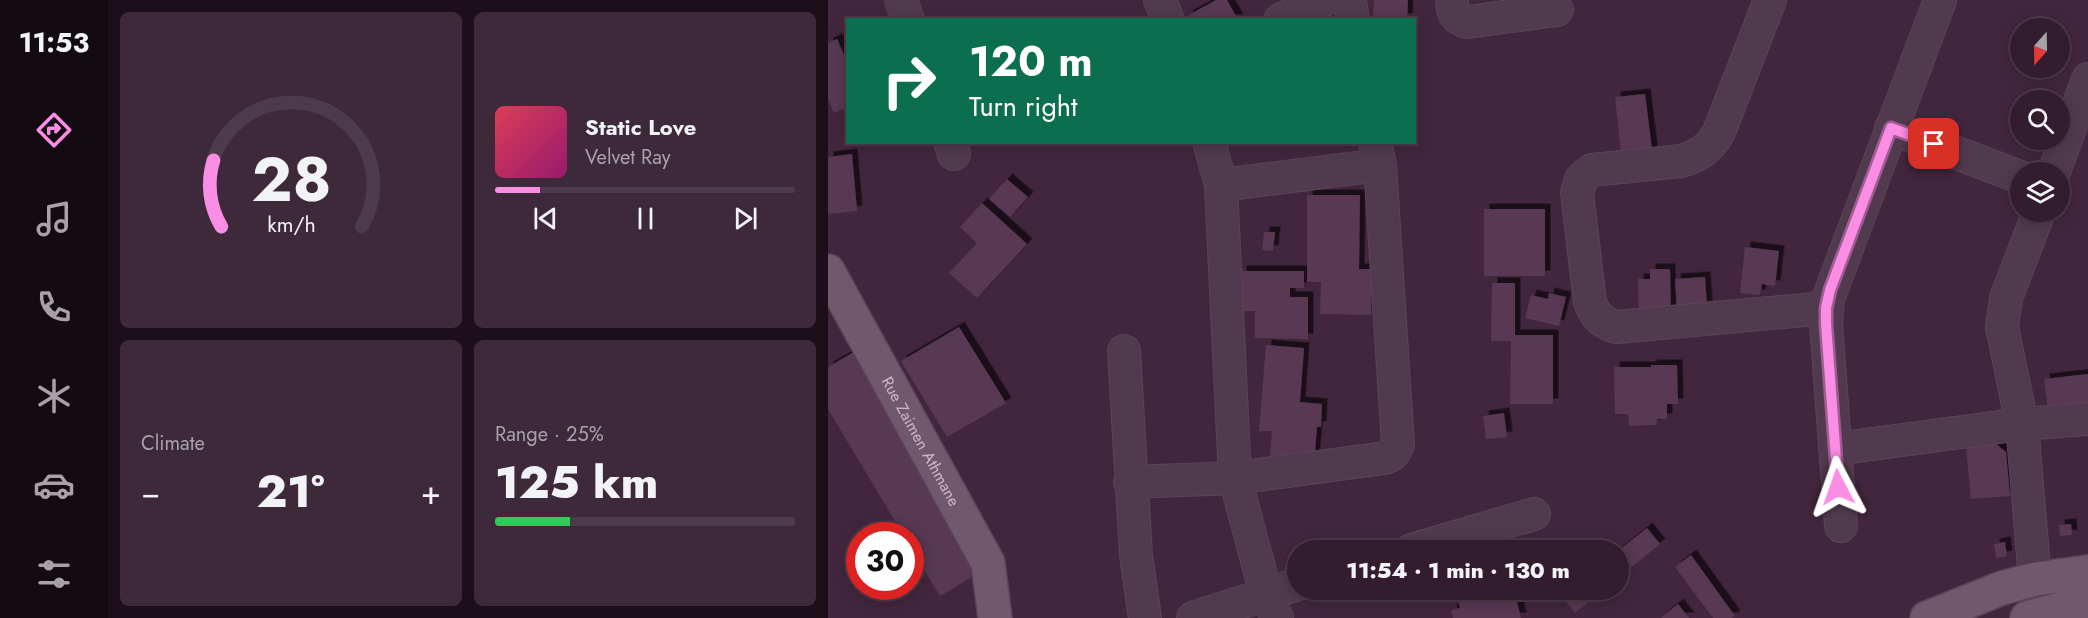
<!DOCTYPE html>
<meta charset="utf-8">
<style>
body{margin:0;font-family:Jost,sans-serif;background:#3d293a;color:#f1f3f6;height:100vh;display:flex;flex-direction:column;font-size:22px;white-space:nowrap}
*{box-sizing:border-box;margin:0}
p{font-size:20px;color:#a8a1aa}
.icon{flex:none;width:33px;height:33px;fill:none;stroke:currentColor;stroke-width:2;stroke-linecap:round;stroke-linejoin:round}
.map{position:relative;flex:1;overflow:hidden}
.details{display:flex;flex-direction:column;gap:12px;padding:12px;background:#1c0f19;width:720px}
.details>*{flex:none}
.top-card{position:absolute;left:18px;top:18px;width:570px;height:126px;border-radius:0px;box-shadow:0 3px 15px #0003,0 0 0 2px #4d3a4a;background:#0b6e4f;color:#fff;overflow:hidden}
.needle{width:39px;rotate:200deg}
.tools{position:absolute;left:1182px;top:18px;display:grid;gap:12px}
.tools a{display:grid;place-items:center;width:60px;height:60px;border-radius:50%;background:#321c2e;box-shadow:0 3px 15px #0003,0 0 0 2px #4d3a4a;font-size:30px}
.speed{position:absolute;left:18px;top:522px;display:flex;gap:12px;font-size:30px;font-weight:700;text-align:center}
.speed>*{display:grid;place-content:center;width:78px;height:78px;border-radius:50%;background:#321c2e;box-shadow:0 3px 15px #0003,0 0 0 2px #4d3a4a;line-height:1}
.speed .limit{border:9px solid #d22;background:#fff;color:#111}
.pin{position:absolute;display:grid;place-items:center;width:51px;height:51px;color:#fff;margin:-26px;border-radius:12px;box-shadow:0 3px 9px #0006}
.me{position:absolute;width:66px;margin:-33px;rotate:356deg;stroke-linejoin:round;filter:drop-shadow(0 0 4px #0008)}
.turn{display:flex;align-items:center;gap:21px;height:126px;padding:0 24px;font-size:27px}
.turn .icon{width:78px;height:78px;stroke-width:2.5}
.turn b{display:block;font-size:42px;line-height:51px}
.big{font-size:45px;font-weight:800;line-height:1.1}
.details .tile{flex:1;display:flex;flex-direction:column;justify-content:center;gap:9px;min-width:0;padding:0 21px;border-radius:9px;background:#3d293a}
.details .dial{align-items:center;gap:0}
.dial svg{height:156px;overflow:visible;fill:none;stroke:#4d3a4a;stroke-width:7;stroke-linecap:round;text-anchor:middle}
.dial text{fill:#f1f3f6;stroke:none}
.song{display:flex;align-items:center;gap:18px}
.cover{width:72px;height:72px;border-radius:9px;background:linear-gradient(135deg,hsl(350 70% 55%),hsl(320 70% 35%))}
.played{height:6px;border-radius:3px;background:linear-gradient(90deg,#fa8de4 15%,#4d3a4a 15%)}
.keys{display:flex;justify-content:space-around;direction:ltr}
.heat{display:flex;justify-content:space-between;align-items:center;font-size:33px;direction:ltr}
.charge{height:9px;border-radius:4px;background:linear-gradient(90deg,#34c759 25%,#4d3a4a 0)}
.details .tiles{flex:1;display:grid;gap:12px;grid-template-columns:repeat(2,1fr)}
.trip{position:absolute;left:459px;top:540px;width:342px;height:60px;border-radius:30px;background:#321c2e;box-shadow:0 3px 15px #0003,0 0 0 2px #4d3a4a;font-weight:800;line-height:60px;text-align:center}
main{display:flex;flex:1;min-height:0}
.tabs{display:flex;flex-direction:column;width:108px;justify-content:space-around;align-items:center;background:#140b12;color:#a8a1aa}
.tabs .icon{width:42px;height:42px}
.tabs .on{color:#fa8de4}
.tabs b{font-size:27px;color:#f1f3f6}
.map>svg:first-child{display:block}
.building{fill:#583852;filter:url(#shadow)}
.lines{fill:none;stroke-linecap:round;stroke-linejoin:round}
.minor-casing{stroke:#5b4456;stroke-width:34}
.major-casing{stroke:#5b4456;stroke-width:36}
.minor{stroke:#513a4d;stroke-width:32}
.major{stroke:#71586d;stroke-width:33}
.route-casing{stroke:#a25c94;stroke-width:15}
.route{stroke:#fa8de4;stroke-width:10}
.labels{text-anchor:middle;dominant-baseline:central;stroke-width:6;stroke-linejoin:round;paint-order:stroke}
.street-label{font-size:16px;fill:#cbb7c7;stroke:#371f33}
</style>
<main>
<nav class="tabs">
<b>11:53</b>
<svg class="icon on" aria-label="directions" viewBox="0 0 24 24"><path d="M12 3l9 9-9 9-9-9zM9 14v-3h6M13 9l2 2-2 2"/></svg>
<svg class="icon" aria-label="music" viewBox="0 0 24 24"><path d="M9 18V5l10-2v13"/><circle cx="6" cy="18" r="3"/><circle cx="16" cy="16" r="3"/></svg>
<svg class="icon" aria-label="phone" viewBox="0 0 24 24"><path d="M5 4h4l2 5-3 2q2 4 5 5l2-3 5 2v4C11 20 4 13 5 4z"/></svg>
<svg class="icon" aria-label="climate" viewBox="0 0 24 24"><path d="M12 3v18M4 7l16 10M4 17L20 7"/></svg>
<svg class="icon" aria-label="car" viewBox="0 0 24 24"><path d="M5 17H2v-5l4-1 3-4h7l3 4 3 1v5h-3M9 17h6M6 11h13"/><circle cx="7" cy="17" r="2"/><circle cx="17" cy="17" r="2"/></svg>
<svg class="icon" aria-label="filters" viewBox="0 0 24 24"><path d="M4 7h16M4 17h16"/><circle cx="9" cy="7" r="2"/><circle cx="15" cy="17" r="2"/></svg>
</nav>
<section class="details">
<div class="tiles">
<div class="tile dial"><svg viewBox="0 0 100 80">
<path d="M14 69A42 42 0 1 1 86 69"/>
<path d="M14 69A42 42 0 0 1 10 35" stroke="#fa8de4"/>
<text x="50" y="56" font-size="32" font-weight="700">28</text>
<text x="50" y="72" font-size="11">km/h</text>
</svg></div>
<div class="tile">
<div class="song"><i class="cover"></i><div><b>Static Love</b><p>Velvet Ray</p></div></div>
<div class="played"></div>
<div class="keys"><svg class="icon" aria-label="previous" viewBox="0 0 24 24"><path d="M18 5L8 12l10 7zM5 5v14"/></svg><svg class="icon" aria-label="pause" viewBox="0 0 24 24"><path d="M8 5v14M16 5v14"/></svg><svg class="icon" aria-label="next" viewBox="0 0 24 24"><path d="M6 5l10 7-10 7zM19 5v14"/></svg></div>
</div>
<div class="tile"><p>Climate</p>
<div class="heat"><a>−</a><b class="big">21°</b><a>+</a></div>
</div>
<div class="tile"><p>Range · 25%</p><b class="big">125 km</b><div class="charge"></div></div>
</div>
</section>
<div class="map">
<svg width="1260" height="618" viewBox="0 0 1260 618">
<defs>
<filter id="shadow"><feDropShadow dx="5.5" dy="-5.5" stdDeviation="0" flood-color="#0009"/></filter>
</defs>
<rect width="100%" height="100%" fill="#42263d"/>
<path class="building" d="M388 0H399L410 20H361L359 16Z
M546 0H580L579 19 545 18Z
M9 39 17 57 20 55V107L6 113 0 99V43Z
M817 94 825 157 794 161 787 97Z
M24 154 29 211 0 214V157Z
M179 179 200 197 182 217 161 199Z
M479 195H532L531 269H544L543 315 492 314 493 282H479Z
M154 203 199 244 149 298 121 273 149 243 132 227Z
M656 209H717V276H656Z
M436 232H447L445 251 434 250Z
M917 247 951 251 947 286 934 284 932 295 912 293Z
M822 269H842L843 322H811L810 279H822Z
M413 271H476V288H462V297H480V339L427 338V311H413Z
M877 277 879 306 849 309 847 279Z
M664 283H687V335H725V404H682L683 341H663Z
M721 293 738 297 731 326 697 318 703 295 720 299Z
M131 327 178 403 119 437 73 361Z
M438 345 476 348 472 402 494 404 493 427H489L486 462 442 459 444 431H431Z
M26 352 149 574 112 596 82 547V536H76L0 409V367Z
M823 365H849L850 404H839V419H829L828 425 801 426 800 414H787L786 367H823Z
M1260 374V412L1221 417 1216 379Z
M676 413 679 437 658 439 655 416Z
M1168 444 1178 452 1182 496 1143 499 1138 447Z
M1243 524 1244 535 1232 536 1231 525Z
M819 528 832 544 790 578V551Z
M662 533 670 550H611Z
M1177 542 1179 556 1168 558 1166 544Z
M863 555 907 616 904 618H885L847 567Z
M664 590H686L693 618H625L623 610 632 608 630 599Z
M743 590H776L747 613 734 597Z
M850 604 861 618H833Z"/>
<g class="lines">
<g class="minor-casing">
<path id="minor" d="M73 0 80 20
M332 0 340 20
M522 0 525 20
M624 0C624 12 627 19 639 22L729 10
M942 0 891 132C882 148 871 156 853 161L764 170 753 179 749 193 762 302C767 316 774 323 789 327L998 308
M452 20 496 0
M1063 128 1192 177
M122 142 126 154
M381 142 393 185 407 478 438 594 449 618
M1226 172 1260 79
M393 185 552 165
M296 351 308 555 317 618
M1007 449 1194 424 1260 419
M302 482 407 478 557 458 565 454 570 445 552 165 547 142
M1013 526 998 324 1000 299 1112 0
M583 550 706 514
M1207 579 1194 424 1174 327 1178 298 1211 212
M365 618 470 584"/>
</g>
<g class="major-casing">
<g id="major">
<path id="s1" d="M0 271 160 563 167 618"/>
<path d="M1099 618 1174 588 1207 579 1260 572"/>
<path d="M1199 618 1237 608 1260 605"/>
</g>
</g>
<use href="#minor" class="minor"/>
<use href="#major" class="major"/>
</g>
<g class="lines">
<g class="route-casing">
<path id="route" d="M1010 487 998 324V308L1002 290 1063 128 1106 144"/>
</g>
<use href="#route" class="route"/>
</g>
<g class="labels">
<g class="street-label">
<text stroke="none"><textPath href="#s1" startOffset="194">Rue Zaimen Athmane</textPath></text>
</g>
</g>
</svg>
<div class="tools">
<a><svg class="needle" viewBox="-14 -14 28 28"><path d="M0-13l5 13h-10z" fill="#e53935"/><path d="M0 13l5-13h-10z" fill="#a8a1aa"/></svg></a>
<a><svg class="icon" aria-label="search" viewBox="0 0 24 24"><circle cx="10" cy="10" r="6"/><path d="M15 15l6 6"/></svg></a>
<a><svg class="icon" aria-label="layers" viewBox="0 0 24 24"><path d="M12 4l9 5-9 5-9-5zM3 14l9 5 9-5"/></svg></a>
</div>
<div class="speed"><div class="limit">30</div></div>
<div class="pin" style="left:1106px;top:144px;background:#d93025"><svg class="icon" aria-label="arrive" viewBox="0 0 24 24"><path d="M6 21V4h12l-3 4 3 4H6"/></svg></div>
<svg class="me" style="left:1010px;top:487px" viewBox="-20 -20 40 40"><path d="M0-17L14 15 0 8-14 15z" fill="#fa8de4" stroke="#fff" stroke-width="4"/></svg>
<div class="trip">11:54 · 1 min · 130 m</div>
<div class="top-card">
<div class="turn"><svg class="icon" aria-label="right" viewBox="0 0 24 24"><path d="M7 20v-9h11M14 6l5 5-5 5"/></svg><div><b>120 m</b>Turn right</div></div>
</div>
</div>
</main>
